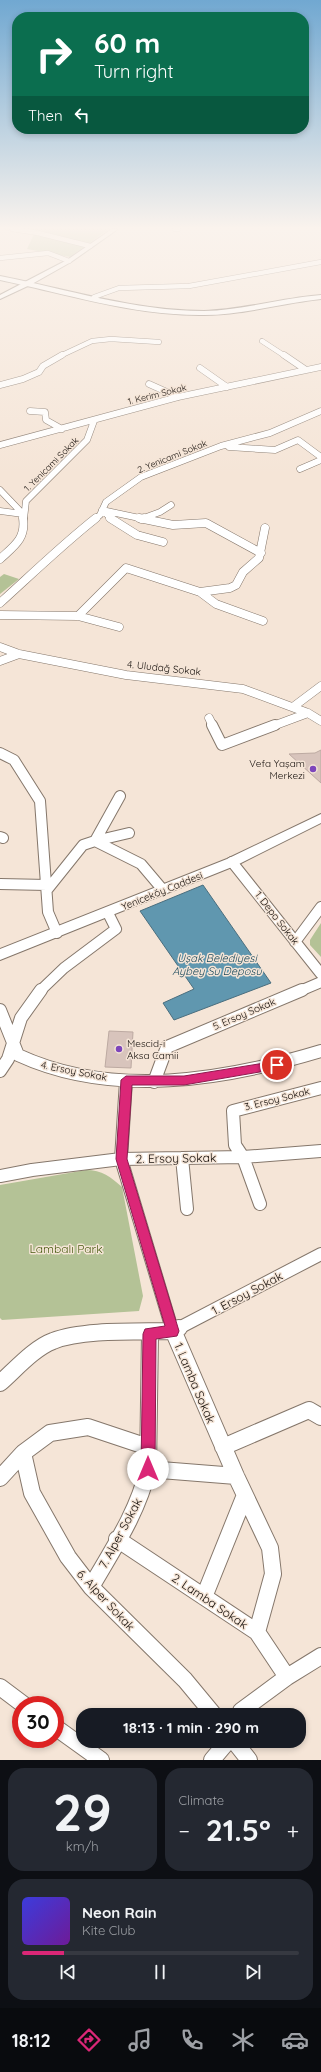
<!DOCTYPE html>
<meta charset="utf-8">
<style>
body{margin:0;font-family:Quicksand,sans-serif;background:#242831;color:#f1f3f6;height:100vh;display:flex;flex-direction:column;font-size:15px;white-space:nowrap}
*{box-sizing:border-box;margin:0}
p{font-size:13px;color:#9ea1a6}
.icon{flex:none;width:22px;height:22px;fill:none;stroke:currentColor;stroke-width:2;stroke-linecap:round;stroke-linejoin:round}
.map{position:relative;height:1760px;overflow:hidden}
.details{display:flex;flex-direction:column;gap:8px;padding:8px;background:#0d0f14;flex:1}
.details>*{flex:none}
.banner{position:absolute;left:12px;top:12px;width:297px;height:122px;border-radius:16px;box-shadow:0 2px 6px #0003;background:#0b6e4f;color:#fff;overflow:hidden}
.speed{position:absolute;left:12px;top:1696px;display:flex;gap:8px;font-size:20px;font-weight:700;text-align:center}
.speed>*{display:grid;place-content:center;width:52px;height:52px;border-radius:50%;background:#171b24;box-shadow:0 2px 6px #0003;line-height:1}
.speed .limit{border:6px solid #d22;background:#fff;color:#111}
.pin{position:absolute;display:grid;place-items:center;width:34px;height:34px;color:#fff;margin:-17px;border:2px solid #fff;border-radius:50%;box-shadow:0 1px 4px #0007}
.me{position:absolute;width:44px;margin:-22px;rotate:0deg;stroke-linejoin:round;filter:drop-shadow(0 0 3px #0008)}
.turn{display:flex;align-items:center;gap:14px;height:84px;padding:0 16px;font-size:18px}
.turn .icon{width:52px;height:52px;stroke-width:2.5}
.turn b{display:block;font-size:28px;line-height:34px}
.then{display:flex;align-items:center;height:38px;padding:0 16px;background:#0003;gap:8px;font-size:15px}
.big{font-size:30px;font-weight:700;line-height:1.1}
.details .card{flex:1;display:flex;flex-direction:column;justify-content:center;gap:6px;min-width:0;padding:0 14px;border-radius:16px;background:#242831}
.details .dial{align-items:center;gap:0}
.dial b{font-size:52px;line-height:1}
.song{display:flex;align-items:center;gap:12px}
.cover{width:48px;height:48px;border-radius:6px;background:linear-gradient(135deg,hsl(240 70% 55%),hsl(280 70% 35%))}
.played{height:4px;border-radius:2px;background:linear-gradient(90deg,#db2777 15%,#363941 15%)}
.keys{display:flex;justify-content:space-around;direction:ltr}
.heat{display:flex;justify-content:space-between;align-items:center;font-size:22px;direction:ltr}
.details .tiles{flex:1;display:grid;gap:8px;grid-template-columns:1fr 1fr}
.card:last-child{grid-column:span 2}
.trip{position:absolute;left:76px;top:1708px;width:230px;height:40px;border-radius:16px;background:#171b24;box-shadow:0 2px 6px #0003;font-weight:700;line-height:40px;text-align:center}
.tabs{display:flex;height:64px;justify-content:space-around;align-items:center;background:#090b0e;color:#9ea1a6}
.tabs .icon{width:28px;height:28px}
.tabs .on{color:#db2777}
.tabs b{font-size:18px;color:#f1f3f6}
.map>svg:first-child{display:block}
.green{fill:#b4c296}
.water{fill:#6097af;stroke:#4a6e7e}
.building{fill:#d8c4bc;stroke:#bdaaa2}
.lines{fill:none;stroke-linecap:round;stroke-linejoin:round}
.minor-far5-casing{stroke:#85776b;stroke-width:5.5}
.minor-far4-casing{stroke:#85776b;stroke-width:7}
.minor-far3-casing{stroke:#85776b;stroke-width:9}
.minor-far2-casing{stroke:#85776b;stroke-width:12}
.minor-far1-casing{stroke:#85776b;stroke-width:14}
.minor-casing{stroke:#85776b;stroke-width:18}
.tertiary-casing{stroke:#85776b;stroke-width:2}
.primary-casing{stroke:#85776b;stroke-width:2}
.minor-far5{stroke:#fff;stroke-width:4.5}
.minor-far4{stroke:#fff;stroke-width:6}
.minor-far3{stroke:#fff;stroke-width:8}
.minor-far2{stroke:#fff;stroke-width:10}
.minor-far1{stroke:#fff;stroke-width:12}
.minor{stroke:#fff;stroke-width:16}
.tertiary{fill:#fff;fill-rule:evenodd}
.primary{fill:#fff;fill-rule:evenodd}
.route{fill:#db2777;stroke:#8e194d}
.poi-dot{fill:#7d45bb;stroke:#f5e5d7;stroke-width:1.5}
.labels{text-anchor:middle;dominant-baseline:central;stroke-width:3;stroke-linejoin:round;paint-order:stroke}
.far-street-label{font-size:9px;fill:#150f0b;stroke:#f5e5d7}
.street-label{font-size:10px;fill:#150f0b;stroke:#f5e5d7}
.poi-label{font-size:10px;fill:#150f0b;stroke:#f5e5d7;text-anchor:end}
.water-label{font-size:11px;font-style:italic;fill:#1c4b5d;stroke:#f5e5d7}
.near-street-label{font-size:12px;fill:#150f0b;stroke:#f5e5d7}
.near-park-label{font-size:12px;fill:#4b5d14;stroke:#f5e5d7}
</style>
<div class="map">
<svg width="321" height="1760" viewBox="0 0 321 1760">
<rect width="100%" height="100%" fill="#f5e5d7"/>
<path class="green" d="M0 229H109L70 257 27 249 34 234Z
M4 574 19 579 0 594V577Z
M321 923V957L310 945V940Z
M86 1170C102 1170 111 1177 122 1187L143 1296 139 1311 2 1320 0 1318V1185Z"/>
<path class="water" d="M203 885 271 983 174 1020 163 1003 194 989 140 911Z"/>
<path class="building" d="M321 750V783L289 754 315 753Z
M109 1031 133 1032 131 1068 105 1067Z"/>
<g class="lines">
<g class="minor-far5-casing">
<path id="minor-far5" d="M12 229 38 233 90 246
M175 229H178
M0 258 48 253 69 261
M94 297 119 288 189 286 321 262
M262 341 285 356
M60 356 92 341 111 339 159 342"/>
</g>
<g class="minor-far4-casing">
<path id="minor-far4" d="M284 355 306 370
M200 368 227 387
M149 384 178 397
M0 385 23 379 39 372 43 366 62 355
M30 411 45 412 46 420 62 429
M0 445 178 397 321 367
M229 447 275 450 298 440 321 457
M300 469 321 460
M0 490 23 514
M102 510 144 519
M102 510 112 519
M0 511 23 514
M24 519 26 501 87 440 94 421
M95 519 100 515 106 502 141 477 221 446 270 433 321 411
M141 519 160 512 171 505"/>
</g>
<g class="minor-far3-casing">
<path id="minor-far3" d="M110 518 137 535 163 542
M139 518 173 525 206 523 261 553
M141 519 144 518
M0 559C14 546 26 539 23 518
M0 603C32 574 63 544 96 518
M0 615 78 616 119 627
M78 616 126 568 200 592
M263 621 216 604 200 592 230 588 236 585 243 572 259 558 265 528
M0 647 19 654 126 675 243 689 308 713 321 721
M0 661 19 654
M293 707 321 686
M209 718 213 726
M273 726 308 713"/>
</g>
<g class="minor-far2-casing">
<path id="minor-far2" d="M212 725 222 745 275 725
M0 753 14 760 40 801 48 912 57 933
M0 837 3 838
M95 841 141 864 163 890
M95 841 129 833
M232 862 321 974
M0 884 47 885
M47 890 83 845 95 841 120 796
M295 942 321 907
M40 991 64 968 116 929 108 913
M300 991 321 982"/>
</g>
<g class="minor-far1-casing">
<path id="minor-far1" d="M0 1010 18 1055C113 1099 225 1080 321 1051
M0 1071 8 1059 21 1018 41 990
M126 1081 121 1159 172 1329
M154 1082 167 1047 302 990
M182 1158 187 1209
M0 1176 32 1170 121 1159 243 1157 321 1151
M260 1204 243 1157 235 1145 233 1111 321 1088
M177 1329 321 1254"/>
</g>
<g class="minor-casing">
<path id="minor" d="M172 1328 236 1476 270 1548 273 1574 257 1632
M0 1383C15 1370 34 1348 53 1341 83 1329 140 1332 173 1331L179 1328
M223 1447 309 1410 321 1417
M23 1453 50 1433 88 1427 148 1447
M148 1469 236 1476
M0 1478 23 1453 32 1493 68 1557 91 1587 185 1680 214 1715
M117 1539 257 1632 287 1677
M91 1587C113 1549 138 1512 148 1469L150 1334
M204 1597 245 1495
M0 1687 24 1705
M240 1715 241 1711 287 1677 321 1656
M55 1727 101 1760
M234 1741 249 1760
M212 1760 228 1741"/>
</g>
<g class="tertiary-casing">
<path id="tertiary" d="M112 229H118L71 262 32 284 0 299V295L67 260Z
M321 814V823L237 865 0 960V949L227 859Z"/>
</g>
<g class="primary-casing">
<path id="primary" d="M0 276C67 289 134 311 204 311 243 310 282 298 321 295V299C282 303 243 315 204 315 134 316 67 294 0 280Z"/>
</g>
<use href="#minor-far5" class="minor-far5"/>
<use href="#minor-far4" class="minor-far4"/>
<use href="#minor-far3" class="minor-far3"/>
<use href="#minor-far2" class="minor-far2"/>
<use href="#minor-far1" class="minor-far1"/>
<use href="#minor" class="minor"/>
<use href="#tertiary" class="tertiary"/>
<use href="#primary" class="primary"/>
</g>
<linearGradient id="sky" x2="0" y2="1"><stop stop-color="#71a8d1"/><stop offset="0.48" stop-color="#faf3ed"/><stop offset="1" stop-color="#faf3ed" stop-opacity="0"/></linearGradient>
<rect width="321" height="475" fill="url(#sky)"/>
<path class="route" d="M277 1061 282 1065 277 1069 184 1085H132L127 1159 179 1331 177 1336 156 1339 155 1469 153 1474 148 1476 143 1474 141 1469 143 1334 145 1329 165 1326 116 1159 121 1080 126 1076H184Z"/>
<g class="poi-dot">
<circle cx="313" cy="769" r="4"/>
<circle cx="119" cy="1049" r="4"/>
</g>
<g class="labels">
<g class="far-street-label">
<text transform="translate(157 394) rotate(-14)">1. Kerim Sokak</text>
<text transform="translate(172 456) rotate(-22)">2. Yenicami Sokak</text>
<text transform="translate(51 464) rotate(-45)">1. Yenicami Sokak</text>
</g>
<g class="street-label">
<text transform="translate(164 668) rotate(6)">4. Uludağ Sokak</text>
<text transform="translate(162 891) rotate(-22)">Yeniceköy Caddesi</text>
<text transform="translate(277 918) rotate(52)">1. Depo Sokak</text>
<text transform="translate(244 1014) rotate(-23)">5. Ersoy Sokak</text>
<text transform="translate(74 1071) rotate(11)">4. Ersoy Sokak</text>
<text transform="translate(277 1099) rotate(-14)">3. Ersoy Sokak</text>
</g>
<g class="poi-label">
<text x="305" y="763">Vefa Yaşam<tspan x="305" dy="12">Merkezi</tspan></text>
<text x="127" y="1043" text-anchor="start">Mescid-i<tspan x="127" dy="12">Aksa Camii</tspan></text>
</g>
<g class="water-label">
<text x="217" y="958">Uşak Belediyesi<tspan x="217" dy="13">Aybey Su Deposu</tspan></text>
</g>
<g class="near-street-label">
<text transform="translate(176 1158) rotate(-1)">2. Ersoy Sokak</text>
<text transform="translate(247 1293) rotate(-28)">1. Ersoy Sokak</text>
<text transform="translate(195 1383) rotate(67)">1. Lamba Sokak</text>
<text transform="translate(120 1533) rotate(-62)">7. Alper Sokak</text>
<text transform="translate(106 1600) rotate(47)">6. Alper Sokak</text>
<text transform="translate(210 1601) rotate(34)">2. Lamba Sokak</text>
</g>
<g class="near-park-label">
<text x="66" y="1248">Lambalı Park</text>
</g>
</g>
</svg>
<div class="speed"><div class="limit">30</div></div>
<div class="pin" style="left:277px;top:1065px;background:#d93025"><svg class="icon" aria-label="arrive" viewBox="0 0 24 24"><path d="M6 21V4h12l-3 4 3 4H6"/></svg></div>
<svg class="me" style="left:148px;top:1469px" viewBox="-20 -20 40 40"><circle r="19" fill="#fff"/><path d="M0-13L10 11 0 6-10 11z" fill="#db2777"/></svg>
<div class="trip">18:13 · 1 min · 290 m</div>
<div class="banner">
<div class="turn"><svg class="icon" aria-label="right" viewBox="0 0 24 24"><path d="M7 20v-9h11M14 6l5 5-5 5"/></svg><div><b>60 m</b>Turn right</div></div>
<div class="then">Then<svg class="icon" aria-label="left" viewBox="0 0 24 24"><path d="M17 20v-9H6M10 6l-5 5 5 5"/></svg></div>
</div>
</div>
<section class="details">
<div class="tiles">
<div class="card dial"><b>29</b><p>km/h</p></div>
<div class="card"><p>Climate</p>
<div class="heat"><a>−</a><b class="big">21.5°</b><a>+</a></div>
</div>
<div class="card">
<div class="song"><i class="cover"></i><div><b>Neon Rain</b><p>Kite Club</p></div></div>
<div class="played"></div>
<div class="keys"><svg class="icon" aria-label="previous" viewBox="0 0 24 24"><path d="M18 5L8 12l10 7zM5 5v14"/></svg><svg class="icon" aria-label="pause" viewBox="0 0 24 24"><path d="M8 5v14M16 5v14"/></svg><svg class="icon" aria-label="next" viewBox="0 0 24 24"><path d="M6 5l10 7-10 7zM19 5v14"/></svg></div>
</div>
</div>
</section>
<nav class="tabs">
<b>18:12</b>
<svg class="icon on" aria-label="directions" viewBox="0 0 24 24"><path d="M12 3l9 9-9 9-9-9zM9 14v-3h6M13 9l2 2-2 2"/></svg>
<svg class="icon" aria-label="music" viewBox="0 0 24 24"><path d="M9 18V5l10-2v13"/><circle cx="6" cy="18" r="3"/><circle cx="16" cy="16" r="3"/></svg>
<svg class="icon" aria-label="phone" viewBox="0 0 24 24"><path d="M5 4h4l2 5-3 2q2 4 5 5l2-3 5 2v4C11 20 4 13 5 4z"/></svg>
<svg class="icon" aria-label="climate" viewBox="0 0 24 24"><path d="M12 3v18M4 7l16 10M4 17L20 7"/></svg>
<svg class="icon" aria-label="car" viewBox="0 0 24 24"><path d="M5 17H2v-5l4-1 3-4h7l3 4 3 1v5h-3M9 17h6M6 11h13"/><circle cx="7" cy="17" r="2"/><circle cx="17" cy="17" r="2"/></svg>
</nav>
